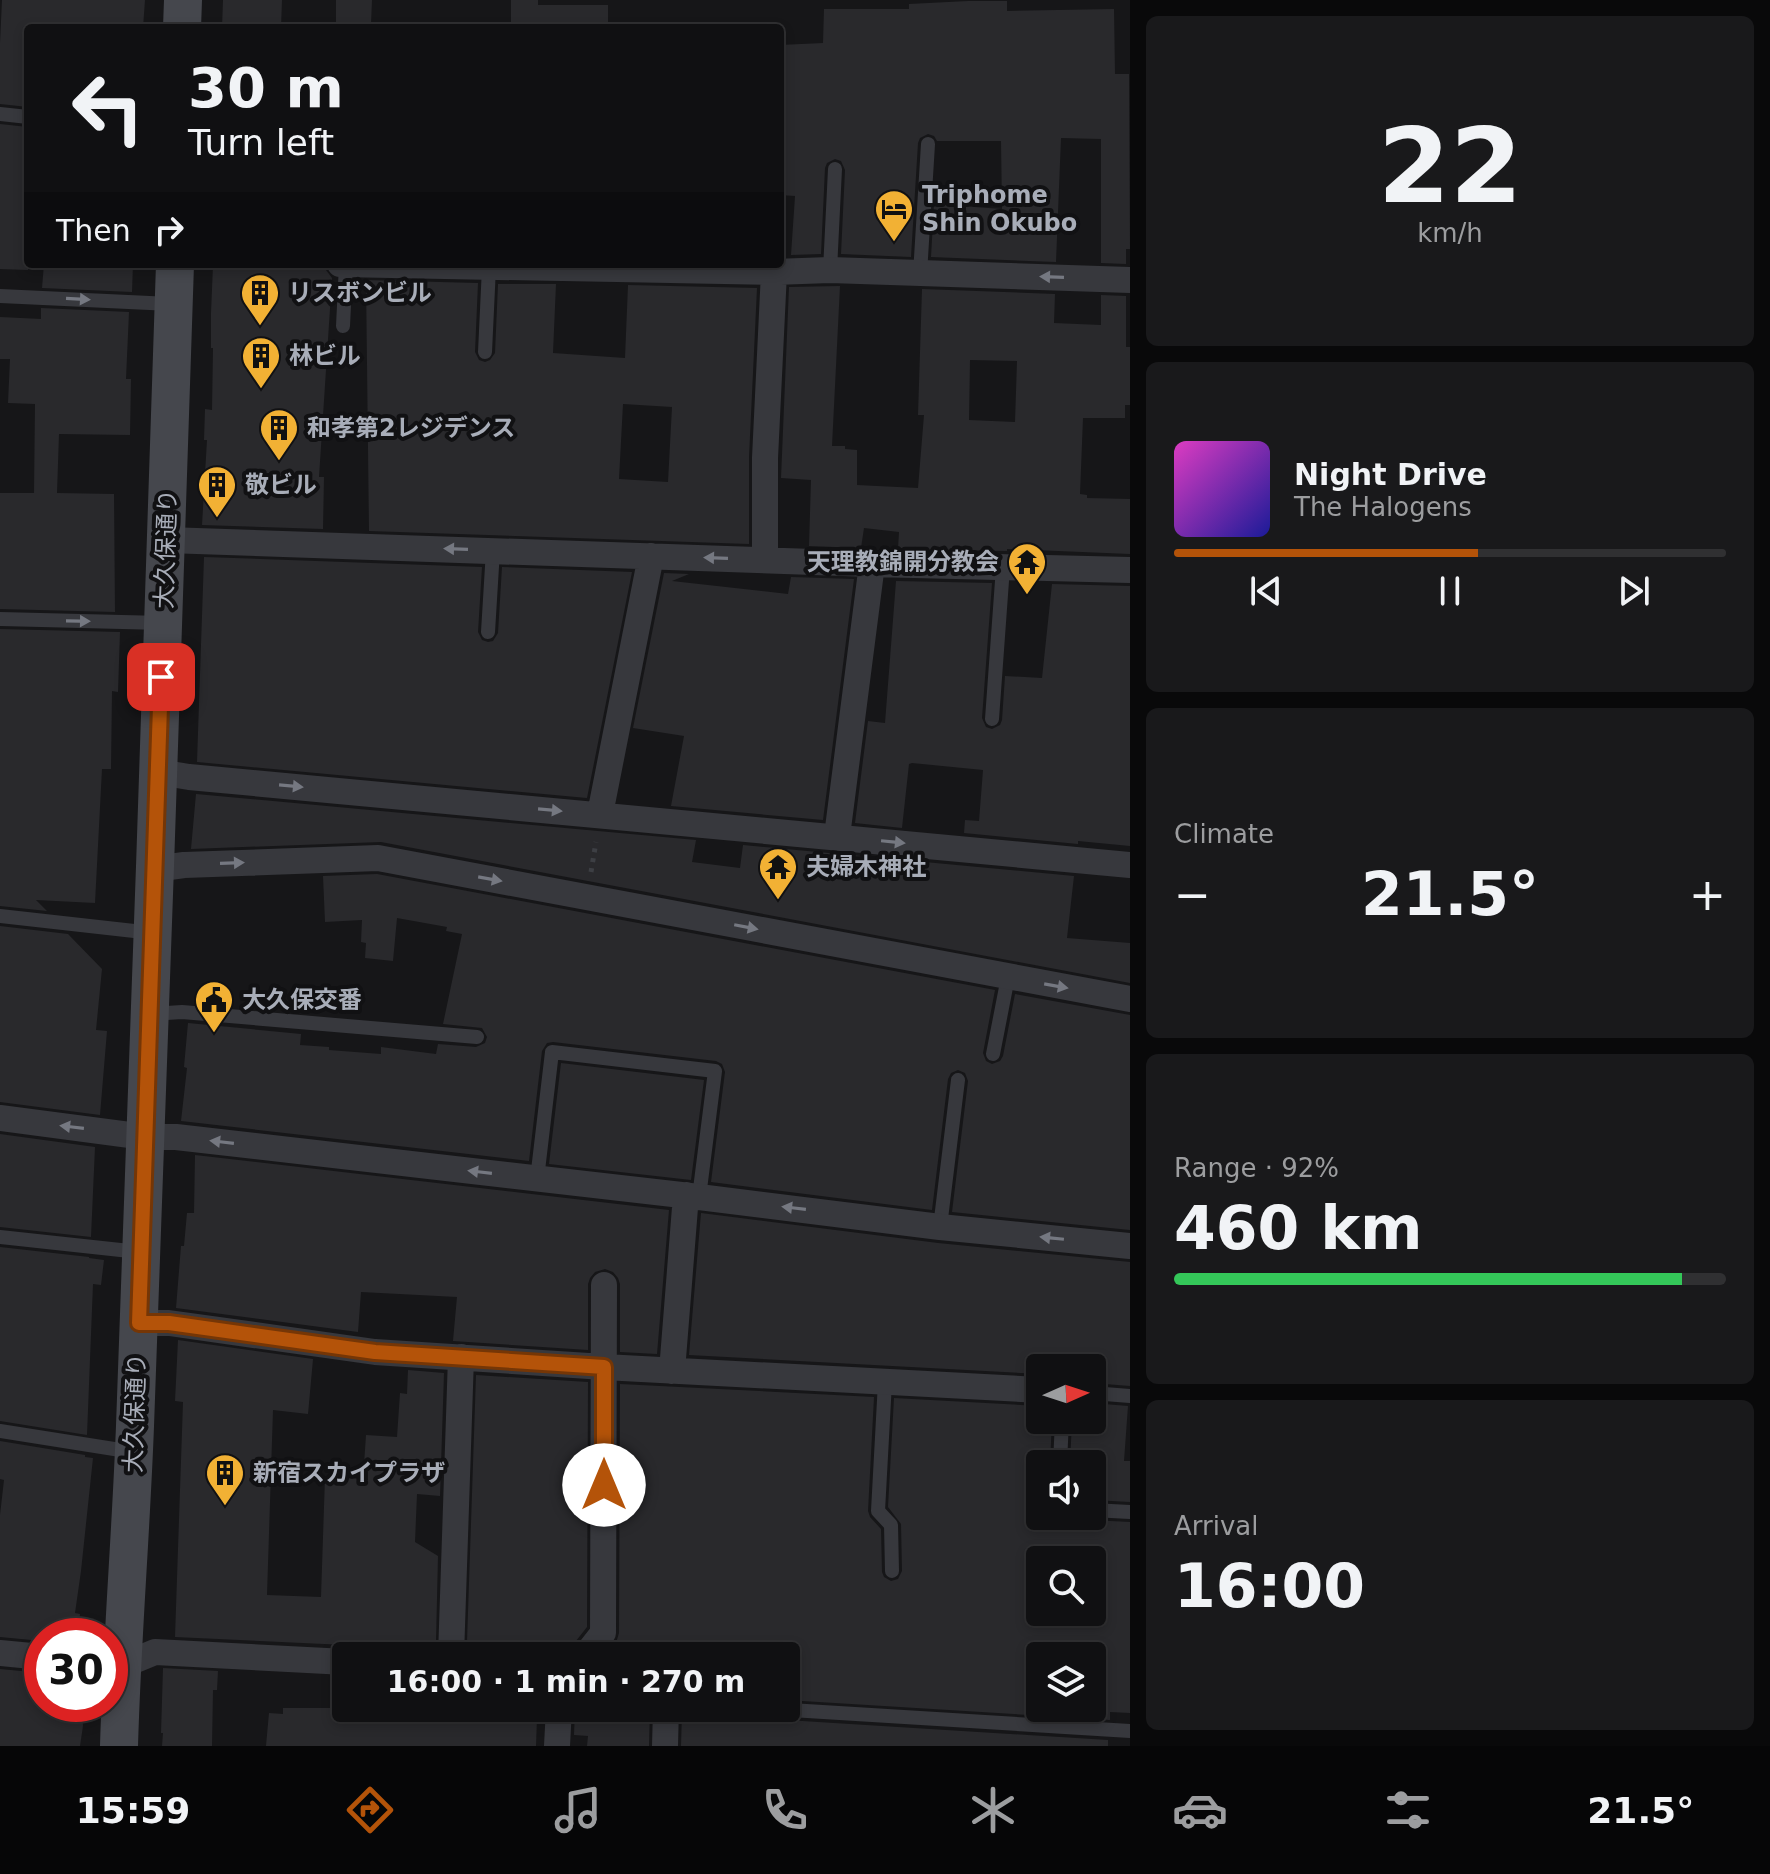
<!DOCTYPE html>
<meta charset="utf-8">
<style>
body{margin:0;font-family:"DejaVu Sans","Noto Sans JP",sans-serif;background:#19191b;color:#f1f3f6;height:100vh;display:flex;flex-direction:column;font-size:30px;white-space:nowrap}
*{box-sizing:border-box;margin:0}
p{font-size:26px;color:#9c9d9f}
.icon{flex:none;width:44px;height:44px;fill:none;stroke:currentColor;stroke-width:2;stroke-linecap:round;stroke-linejoin:round}
.map{position:relative;flex:1;overflow:hidden}
.sheet{display:flex;flex-direction:column;gap:16px;padding:16px;background:#09090a;width:640px}
.sheet>*{flex:none}
.guide{position:absolute;left:24px;top:24px;width:760px;height:244px;border-radius:8px;box-shadow:0 4px 12px #0003,0 0 0 2px #303032;background:#101012;color:#f1f3f6;overflow:hidden}
.needle{width:52px;rotate:87deg}
.controls{position:absolute;left:1026px;top:1354px;display:grid;gap:16px}
.controls a{display:grid;place-items:center;width:80px;height:80px;border-radius:8px;background:#101012;box-shadow:0 4px 12px #0003,0 0 0 2px #303032;font-size:40px}
.speed{position:absolute;left:24px;top:1618px;display:flex;gap:16px;font-size:40px;font-weight:700;text-align:center}
.speed>*{display:grid;place-content:center;width:104px;height:104px;border-radius:50%;background:#101012;box-shadow:0 4px 12px #0003,0 0 0 2px #303032;line-height:1}
.speed .limit{border:12px solid #d22;background:#fff;color:#111}
.pin{position:absolute;display:grid;place-items:center;width:68px;height:68px;color:#fff;margin:-34px;border-radius:16px;box-shadow:0 4px 12px #0006}
.me{position:absolute;width:88px;margin:-44px;rotate:0deg;stroke-linejoin:round;filter:drop-shadow(0 0 6px #0008)}
.turn{display:flex;align-items:center;gap:28px;height:168px;padding:0 32px;font-size:36px}
.turn .icon{width:104px;height:104px;stroke-width:2.5}
.turn b{display:block;font-size:56px;line-height:68px}
.then{display:flex;align-items:center;height:76px;padding:0 32px;background:#0003;gap:16px;font-size:30px}
.big{font-size:60px;font-weight:600;line-height:1.1}
.sheet .card{flex:1;display:flex;flex-direction:column;justify-content:center;gap:12px;min-width:0;padding:0 28px;border-radius:12px;background:#19191b}
.sheet .dial{align-items:center;gap:0}
.dial b{font-size:104px;line-height:1}
.song{display:flex;align-items:center;gap:24px}
.cover{width:96px;height:96px;border-radius:12px;background:linear-gradient(135deg,hsl(310 70% 55%),hsl(240 70% 35%))}
.played{height:8px;border-radius:4px;background:linear-gradient(90deg,#b45309 55%,#303032 55%)}
.keys{display:flex;justify-content:space-around;direction:ltr}
.heat{display:flex;justify-content:space-between;align-items:center;font-size:44px;direction:ltr}
.charge{height:12px;border-radius:6px;background:linear-gradient(90deg,#34c759 92%,#303032 0)}
.trip{position:absolute;left:332px;top:1642px;width:468px;height:80px;border-radius:8px;background:#101012;box-shadow:0 4px 12px #0003,0 0 0 2px #303032;font-weight:600;line-height:80px;text-align:center}
.dock{display:flex;height:128px;justify-content:space-around;align-items:center;background:#060607;color:#9c9d9f}
.dock .icon{width:56px;height:56px}
.dock .active{color:#b45309}
.dock b{font-size:36px;color:#f1f3f6}
main{display:flex;flex:1;min-height:0}
.map>svg:first-child{display:block}
.building{fill:#29292c;fill-rule:evenodd}
.lines{fill:none;stroke-linecap:round;stroke-linejoin:round}
.path{stroke:#3d3f44;stroke-width:5;stroke-dasharray:4 6;stroke-linecap:butt}
.service{stroke:#37383d;stroke-width:14}
.minor{stroke:#37383d;stroke-width:26}
.secondary{stroke:#45474d;stroke-width:38}
.oneway{fill:#757881}
.route-casing{stroke:#753606;stroke-width:20}
.route{stroke:#b45309;stroke-width:14}
.labels{text-anchor:middle;dominant-baseline:central;stroke-width:8;stroke-linejoin:round;paint-order:stroke}
.poi-label{font-size:24px;font-weight:bold;fill:#a8adb8;stroke:#111113;text-anchor:start}
.street-label{font-size:24px;fill:#a8adb8;stroke:#111113}
</style>
<main>
<div class="map">
<svg width="1130" height="1746" viewBox="0 0 1130 1746">
<rect width="100%" height="100%" fill="#161618"/>
<path class="building" d="M2 0H145L143 28H28V107L0 104V43Z
M223 0H282L281 28H222Z
M336 0H372L371 24 336 23Z
M511 0H538V5H608V28H511Z
M968 1H1007V11L1114 9 1115 74H1129L1130 249H1126V264L1101 263V139L1061 138 1056 262 931 257 934 204 1002 209 1001 141H937L934 136 928 134 920 138 918 143 911 257 841 254 845 170 841 161 835 159 827 163 825 168 821 254 791 255 795 196 780 195V45L823 43 824 9H909V4Z
M0 124 28 127V270L0 269Z
M44 264H133L132 292 42 288Z
M213 265 326 270 332 278 319 477H324L323 529 202 525 207 440H204L205 409 212 410 213 348H211V313Z
M366 280 478 283 475 352 479 360 485 362 490 360 495 353 498 284H556L553 353 625 358 628 285 757 288 749 457V544L369 531ZM623 404 672 407 668 482 619 479Z
M840 286 832 446H845V449L857 450V485L918 488 924 415H918L922 289 1055 294 1054 323 1101 325V295L1126 296V347H1130V405H1125V418H1083L1080 494 1087 495V498L1130 499V554L1007 549V551L898 549 899 532 864 528 861 548 809 546 811 480 781 478 789 287ZM970 360 1017 361 1015 422 969 420Z
M41 308 129 312 126 379H131L130 435 59 434 57 493 114 494 115 612 0 609V493H34L35 404 8 403 10 359H0V317L41 319Z
M204 557 482 567 478 632 482 640 488 642 493 641 498 633 502 567 632 572 587 798 197 762Z
M664 573 689 574 672 581 788 594 791 577 854 579 823 820 671 806 684 736 633 728Z
M896 581 992 583 982 718 986 727 992 729 1000 725 1002 720 1005 676 1042 678 1052 584 1130 586V846L1078 841V844L964 833 965 820 979 821 983 770 912 763 909 764 902 828 855 823 868 721 885 723Z
M0 629 120 632 118 692 112 691 111 769H102L95 903 36 900 47 911 0 906Z
M196 794 696 840 692 862 740 868 743 845 1074 876 1067 938 1130 943V983L381 842 191 849Z
M377 874 995 990 983 1053 986 1061 992 1064 1000 1061 1003 1056 1015 994 1130 1015V1230L952 1212 968 1081 965 1073 958 1070 951 1073 948 1079 932 1210 711 1182 725 1072 722 1064 716 1061 553 1042 547 1043 542 1051 529 1161 181 1121 187 1068 184 1067 188 1023 301 1034 300 1045 329 1047V1050L381 1054V1047L436 1054 438 1044 476 1047 485 1043 487 1037 482 1028 443 1024 462 934 446 931 447 927 397 918 393 961 365 958 366 943 361 942 362 920 325 922 323 876Z
M0 926 68 934 102 969 96 1030 107 1031 100 1115 0 1102Z
M561 1063 704 1080 691 1180 549 1164Z
M0 1134 95 1147 91 1237 0 1227Z
M195 1155 669 1210 657 1354 620 1352V1284L618 1278 613 1272 605 1269 595 1272 590 1278 588 1284V1350L453 1341 457 1297 361 1292 358 1332 176 1308 181 1246H184L187 1213H194Z
M701 1213 938 1243 1130 1262V1386L1092 1383V1368H1040V1374L689 1355Z
M0 1247 89 1257V1258L104 1260 101 1285 93 1284 87 1435 0 1421Z
M178 1340 313 1359 308 1414 273 1410 267 1595 321 1597 325 1477 363 1479 366 1435 397 1437 400 1393 407 1394 408 1370 444 1373 440 1496 417 1494 415 1542 438 1556 436 1641 412 1640 411 1648 175 1637 183 1402 175 1401Z
M476 1375 588 1382 587 1627 572 1646 569 1656H471V1642H467Z
M620 1384 874 1397 868 1511 870 1517 881 1529 882 1572 884 1577 891 1581 898 1579 902 1571 901 1524 888 1507 894 1398 1040 1406V1420H1052L1050 1464H1040V1516H1045V1521L1091 1522V1520L1130 1522V1713L1110 1712V1720L786 1700V1656H605L616 1643 619 1633ZM1040 1560H1092V1612H1040ZM1040 1656H1092V1708H1040Z
M1092 1403 1128 1406 1124 1461H1130V1502L1093 1500 1095 1464H1070L1072 1420H1092Z
M0 1441 85 1455V1457L93 1458 81 1571 75 1613 80 1614 77 1636H42V1641L0 1637V1515L4 1480 0 1479Z
M163 1668 218 1671 217 1690H213L212 1746H162L163 1733H161Z
M0 1669 42 1673V1704H82L83 1726 80 1746H0Z
M283 1708H498V1716L537 1718 536 1746H266L269 1713 283 1714Z
M575 1708H650L649 1746H587L588 1736 574 1735Z
M682 1712 717 1714 716 1717 744 1718 749 1722 756 1724 768 1719 786 1720 1108 1740V1746H681Z"/>
<g class="lines">
<path class="path" d="M591 872 596 842"/>
<path class="service" d="M0 114 28 117
M830 270 835 169
M920 274 928 144
M0 296 171 304
M343 326 346 264
M485 352 489 267
M0 619 163 623
M488 632 493 550
M992 719 1003 567
M0 916 152 933
M151 1014 182 1012 477 1037
M993 1054 1008 977
M537 1179 552 1052 715 1071 699 1197
M940 1227 958 1080
M0 1237 139 1252
M885 1382 878 1511 891 1525 892 1571
M1092 1393 1130 1396
M0 1431 133 1452
M1060 1464 1062 1420
M1092 1510 1130 1512
M757 1708 1130 1731"/>
<path class="minor" d="M340 264 774 272 830 270 1130 280
M167 540 872 564 1130 570
M765 560V458L774 272
M158 772 189 777 1130 865
M600 814 651 556
M837 836 872 564
M155 869 184 865 378 858 1130 999
M0 1118 145 1137H176L699 1197 940 1227 1130 1246
M139 1323H169L375 1352 604 1367 1040 1390
M672 1371 686 1195
M0 1653 42 1657
M451 1656 461 1357
M585 1656 603 1633 604 1285
M110 1665 121 1666 155 1652 346 1662
M756 1708H757
M557 1746 559 1708
M665 1746 666 1708"/>
<path class="secondary" d="M182 28 183 0
M119 1746C122 1639 131 1533 135 1426 149 1039 163 651 175 264"/>
</g>
<defs><path id="oneway-solid" d="M-6-.8H1V-3.2L6.5 0L1 3.2V.8H-6Z" transform="scale(2)"/></defs>
<g class="oneway">
<use href="#oneway-solid" transform="translate(1052 277) rotate(-178)"/>
<use href="#oneway-solid" transform="translate(78 299) rotate(3)"/>
<use href="#oneway-solid" transform="translate(456 549) rotate(-178)"/>
<use href="#oneway-solid" transform="translate(716 558) rotate(-178)"/>
<use href="#oneway-solid" transform="translate(78 621) rotate(1)"/>
<use href="#oneway-solid" transform="translate(291 786) rotate(5)"/>
<use href="#oneway-solid" transform="translate(550 810) rotate(5)"/>
<use href="#oneway-solid" transform="translate(893 842) rotate(6)"/>
<use href="#oneway-solid" transform="translate(232 863) rotate(-2)"/>
<use href="#oneway-solid" transform="translate(490 879) rotate(10)"/>
<use href="#oneway-solid" transform="translate(746 927) rotate(11)"/>
<use href="#oneway-solid" transform="translate(1056 986) rotate(10)"/>
<use href="#oneway-solid" transform="translate(72 1127) rotate(-173)"/>
<use href="#oneway-solid" transform="translate(222 1142) rotate(-173)"/>
<use href="#oneway-solid" transform="translate(480 1172) rotate(-173)"/>
<use href="#oneway-solid" transform="translate(794 1208) rotate(-173)"/>
<use href="#oneway-solid" transform="translate(1052 1238) rotate(-174)"/>
</g>
<g class="lines">
<g class="route-casing">
<path id="route" d="M161 677 139 1323H169L375 1352 604 1367V1485"/>
</g>
<use href="#route" class="route"/>
</g>
<defs>
<g id="hotel-pin" transform="scale(2)"><path d="M0 17L-7.5 6A9.5 9.5 0 1 1 7.5 6Z" fill="#f2b134" stroke="#111113"/><path d="M-6-4.5h1.5V1H6V5H4.5V3h-9V5H-6ZM-4 0a1.8 1.8 0 1 1 3.6 0ZM.5 0V-2.5h3Q6-2.5 6 0Z" fill="#111"/></g>
<g id="building-pin" transform="scale(2)"><path d="M0 17L-7.5 6A9.5 9.5 0 1 1 7.5 6Z" fill="#f2b134" stroke="#111113"/><path d="M-4-6H4V6H1V3H-1V6H-4ZM-2.5-4.3h1.7v1.8h-1.7ZM.8-4.3h1.7v1.8H.8ZM-2.5-1h1.7V.8h-1.7ZM.8-1h1.7V.8H.8Z" fill="#111"/></g>
<g id="temple-pin" transform="scale(2)"><path d="M0 17L-7.5 6A9.5 9.5 0 1 1 7.5 6Z" fill="#f2b134" stroke="#111113"/><path d="M0-6L5-2H3V0L6.5 2.5H4V6H1.5V3h-3V6H-4V2.5H-6.5L-3 0V-2H-5Z" fill="#111"/></g>
<g id="civic-pin" transform="scale(2)"><path d="M0 17L-7.5 6A9.5 9.5 0 1 1 7.5 6Z" fill="#f2b134" stroke="#111113"/><path d="M-.6-6.5H3V-4.5H.6V-3L4-1V1h2V6H-6V1h2V-1L-.6-3ZM-1.2 2.5V6h2.4V2.5Z" fill="#111"/></g>
</defs>
<g fill-rule="evenodd">
<use href="#hotel-pin" x="894" y="209"/>
<use href="#building-pin" x="260" y="293"/>
<use href="#building-pin" x="261" y="356"/>
<use href="#building-pin" x="279" y="428"/>
<use href="#building-pin" x="217" y="485"/>
<use href="#temple-pin" x="1027" y="562"/>
<use href="#temple-pin" x="778" y="867"/>
<use href="#civic-pin" x="214" y="1000"/>
<use href="#building-pin" x="225" y="1473"/>
</g>
<g class="labels">
<g class="poi-label">
<text x="922" y="195">Triphome<tspan x="922" dy="28">Shin Okubo</tspan></text>
<text x="288" y="293">リスボンビル</text>
<text x="289" y="356">林ビル</text>
<text x="307" y="428">和孝第2レジデンス</text>
<text x="245" y="485">敬ビル</text>
<text x="999" y="562" text-anchor="end">天理教錦開分教会</text>
<text x="806" y="867">夫婦木神社</text>
<text x="242" y="1000">大久保交番</text>
<text x="253" y="1473">新宿スカイプラザ</text>
</g>
<g class="street-label">
<text transform="translate(166 549) rotate(-88)">大久保通り</text>
<text transform="translate(135 1413) rotate(-88)">大久保通り</text>
</g>
</g>
</svg>
<div class="controls">
<a><svg class="needle" viewBox="-14 -14 28 28"><path d="M0-13l5 13h-10z" fill="#e53935"/><path d="M0 13l5-13h-10z" fill="#9c9d9f"/></svg></a>
<a><svg class="icon" aria-label="sound" viewBox="0 0 24 24"><path d="M4 9h4l5-4v14l-5-4H4zM17 9q2 3 0 6"/></svg></a>
<a><svg class="icon" aria-label="search" viewBox="0 0 24 24"><circle cx="10" cy="10" r="6"/><path d="M15 15l6 6"/></svg></a>
<a><svg class="icon" aria-label="layers" viewBox="0 0 24 24"><path d="M12 4l9 5-9 5-9-5zM3 14l9 5 9-5"/></svg></a>
</div>
<div class="speed"><div class="limit">30</div></div>
<div class="pin" style="left:161px;top:677px;background:#d93025"><svg class="icon" aria-label="arrive" viewBox="0 0 24 24"><path d="M6 21V4h12l-3 4 3 4H6"/></svg></div>
<svg class="me" style="left:604px;top:1485px" viewBox="-20 -20 40 40"><circle r="19" fill="#fff"/><path d="M0-13L10 11 0 6-10 11z" fill="#b45309"/></svg>
<div class="trip">16:00 · 1 min · 270 m</div>
<div class="guide">
<div class="turn"><svg class="icon" aria-label="left" viewBox="0 0 24 24"><path d="M17 20v-9H6M10 6l-5 5 5 5"/></svg><div><b>30 m</b>Turn left</div></div>
<div class="then">Then<svg class="icon" aria-label="right" viewBox="0 0 24 24"><path d="M7 20v-9h11M14 6l5 5-5 5"/></svg></div>
</div>
</div>
<section class="sheet">
<div class="card dial"><b>22</b><p>km/h</p></div>
<div class="card">
<div class="song"><i class="cover"></i><div><b>Night Drive</b><p>The Halogens</p></div></div>
<div class="played"></div>
<div class="keys"><svg class="icon" aria-label="previous" viewBox="0 0 24 24"><path d="M18 5L8 12l10 7zM5 5v14"/></svg><svg class="icon" aria-label="pause" viewBox="0 0 24 24"><path d="M8 5v14M16 5v14"/></svg><svg class="icon" aria-label="next" viewBox="0 0 24 24"><path d="M6 5l10 7-10 7zM19 5v14"/></svg></div>
</div>
<div class="card"><p>Climate</p>
<div class="heat"><a>−</a><b class="big">21.5°</b><a>+</a></div>
</div>
<div class="card"><p>Range · 92%</p><b class="big">460 km</b><div class="charge"></div></div>
<div class="card"><p>Arrival</p><b class="big">16:00</b></div>
</section>
</main>
<nav class="dock">
<b>15:59</b>
<svg class="icon active" aria-label="directions" viewBox="0 0 24 24"><path d="M12 3l9 9-9 9-9-9zM9 14v-3h6M13 9l2 2-2 2"/></svg>
<svg class="icon" aria-label="music" viewBox="0 0 24 24"><path d="M9 18V5l10-2v13"/><circle cx="6" cy="18" r="3"/><circle cx="16" cy="16" r="3"/></svg>
<svg class="icon" aria-label="phone" viewBox="0 0 24 24"><path d="M5 4h4l2 5-3 2q2 4 5 5l2-3 5 2v4C11 20 4 13 5 4z"/></svg>
<svg class="icon" aria-label="climate" viewBox="0 0 24 24"><path d="M12 3v18M4 7l16 10M4 17L20 7"/></svg>
<svg class="icon" aria-label="car" viewBox="0 0 24 24"><path d="M5 17H2v-5l4-1 3-4h7l3 4 3 1v5h-3M9 17h6M6 11h13"/><circle cx="7" cy="17" r="2"/><circle cx="17" cy="17" r="2"/></svg>
<svg class="icon" aria-label="filters" viewBox="0 0 24 24"><path d="M4 7h16M4 17h16"/><circle cx="9" cy="7" r="2"/><circle cx="15" cy="17" r="2"/></svg>
<b>21.5°</b>
</nav>
